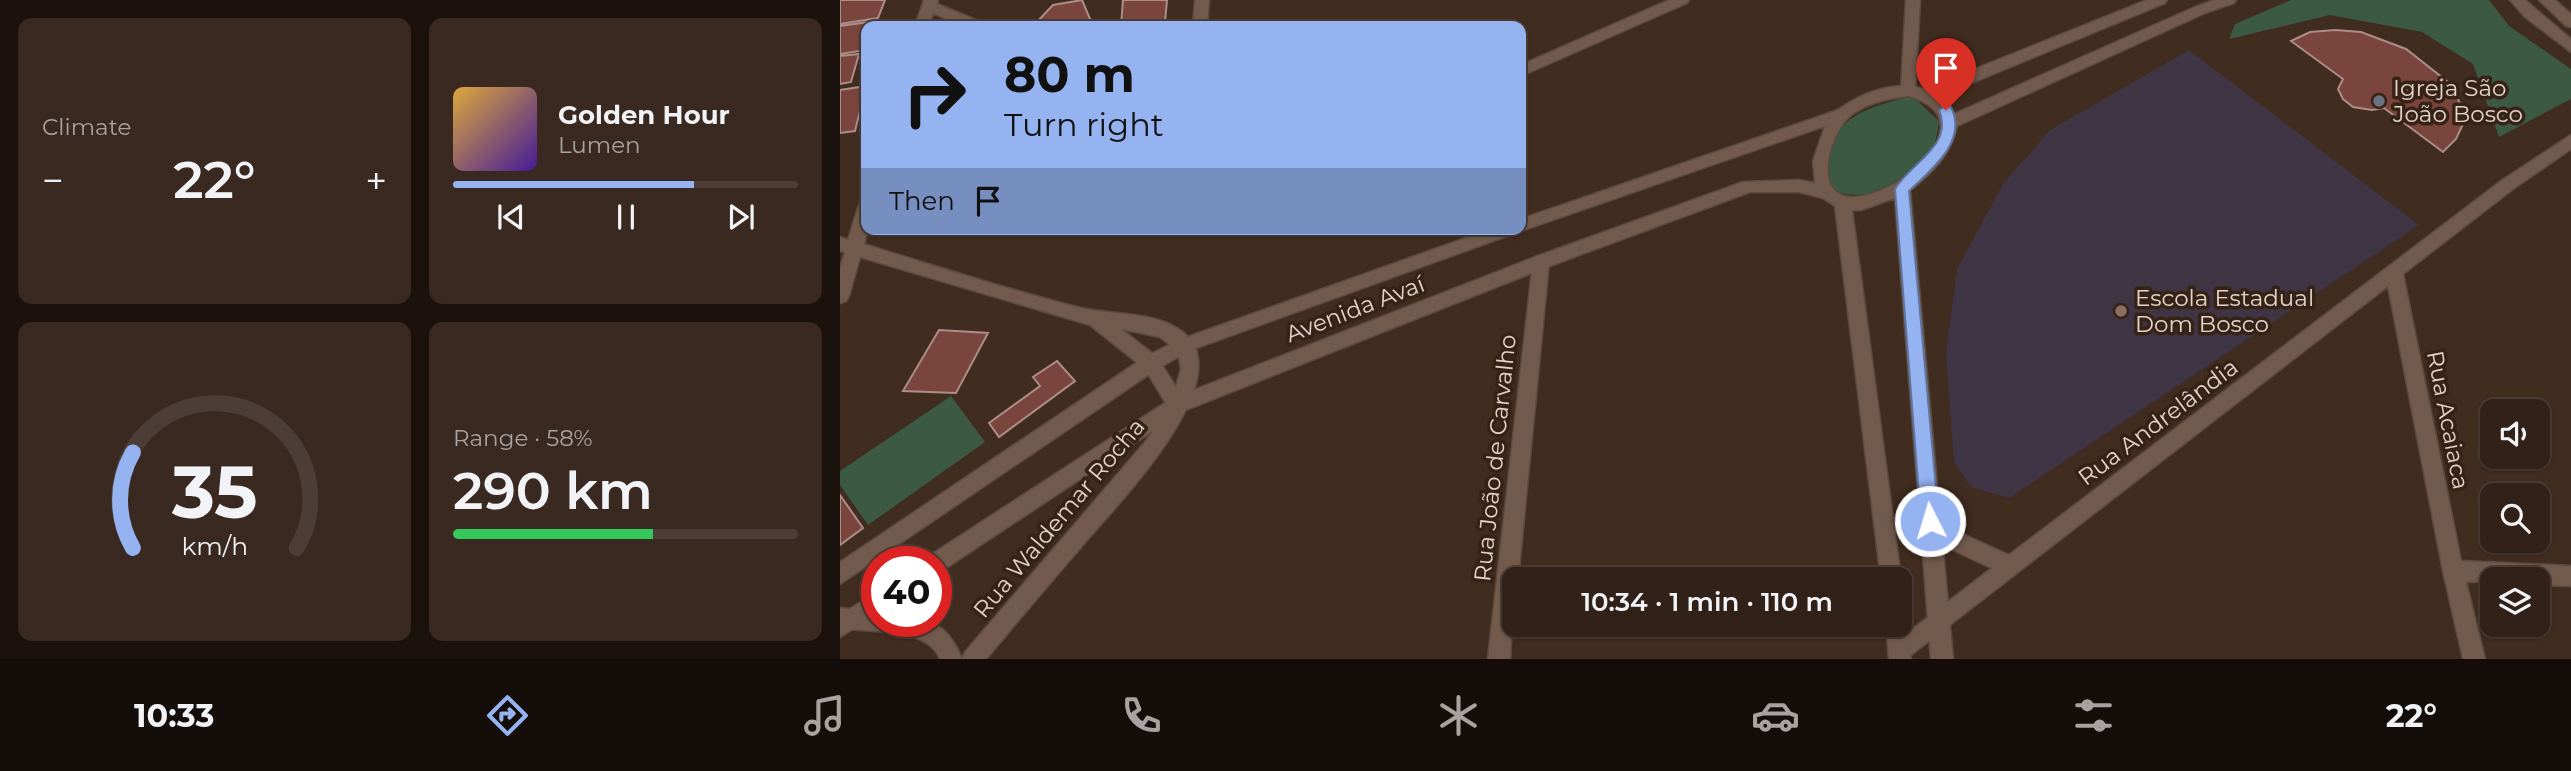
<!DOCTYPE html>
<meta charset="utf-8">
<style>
body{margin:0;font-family:Montserrat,sans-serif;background:#392921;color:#f1f3f6;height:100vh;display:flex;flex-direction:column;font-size:26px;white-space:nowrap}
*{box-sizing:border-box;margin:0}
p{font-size:23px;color:#a8a3a2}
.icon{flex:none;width:38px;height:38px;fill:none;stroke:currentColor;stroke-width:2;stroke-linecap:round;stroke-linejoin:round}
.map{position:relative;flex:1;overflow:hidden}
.side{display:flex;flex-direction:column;gap:18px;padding:18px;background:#1b120d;width:840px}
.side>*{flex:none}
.guide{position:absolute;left:21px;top:21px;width:665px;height:214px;border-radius:14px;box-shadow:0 2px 5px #0004,0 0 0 2px #4c3e37;background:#95b2f1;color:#111;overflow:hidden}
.tools{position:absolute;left:1640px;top:399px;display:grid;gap:14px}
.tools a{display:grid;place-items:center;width:70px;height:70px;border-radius:14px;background:#312118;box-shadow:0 2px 5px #0004,0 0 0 2px #4c3e37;font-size:35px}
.speed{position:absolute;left:21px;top:546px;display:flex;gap:14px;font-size:35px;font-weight:700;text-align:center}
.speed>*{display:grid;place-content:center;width:91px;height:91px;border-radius:50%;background:#312118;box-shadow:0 2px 5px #0004,0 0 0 2px #4c3e37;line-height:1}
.speed .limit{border:10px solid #d22;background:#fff;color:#111}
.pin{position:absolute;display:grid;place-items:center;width:60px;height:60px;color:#fff;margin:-72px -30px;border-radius:50% 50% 50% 0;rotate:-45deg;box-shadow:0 0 7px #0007}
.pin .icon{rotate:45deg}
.me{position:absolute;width:77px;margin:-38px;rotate:355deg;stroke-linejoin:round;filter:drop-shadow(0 0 5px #0008)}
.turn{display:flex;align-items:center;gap:24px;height:147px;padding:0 28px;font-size:32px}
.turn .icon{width:91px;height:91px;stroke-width:2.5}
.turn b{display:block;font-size:49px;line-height:60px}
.then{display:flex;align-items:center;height:66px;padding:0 28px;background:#0003;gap:14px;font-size:26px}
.big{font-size:52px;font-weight:600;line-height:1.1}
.side .tile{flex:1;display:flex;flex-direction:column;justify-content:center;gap:10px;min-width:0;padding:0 24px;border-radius:14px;background:#392921}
.side .dial{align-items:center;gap:0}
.dial svg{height:182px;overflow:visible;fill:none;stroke:#4c3e37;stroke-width:7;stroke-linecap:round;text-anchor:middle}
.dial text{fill:#f1f3f6;stroke:none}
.song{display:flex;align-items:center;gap:21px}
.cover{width:84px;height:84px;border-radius:10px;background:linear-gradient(135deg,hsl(40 70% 55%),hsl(260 70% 35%))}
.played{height:7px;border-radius:4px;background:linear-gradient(90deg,#95b2f1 70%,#4c3e37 70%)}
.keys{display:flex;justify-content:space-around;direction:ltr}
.heat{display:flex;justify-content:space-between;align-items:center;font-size:38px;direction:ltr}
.charge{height:10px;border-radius:5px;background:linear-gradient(90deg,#34c759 58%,#4c3e37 0)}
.side .tiles{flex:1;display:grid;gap:18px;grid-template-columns:repeat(2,1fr)}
.trip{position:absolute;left:662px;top:567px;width:410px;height:70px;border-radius:14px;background:#312118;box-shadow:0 2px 5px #0004,0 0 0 2px #4c3e37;font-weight:600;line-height:70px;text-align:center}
.tabs{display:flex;height:112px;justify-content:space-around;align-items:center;background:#140d0a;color:#a8a3a2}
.tabs .icon{width:49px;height:49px}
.tabs .current{color:#95b2f1}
.tabs b{font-size:32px;color:#f1f3f6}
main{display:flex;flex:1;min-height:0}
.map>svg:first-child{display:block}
.education{fill:#403544}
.green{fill:#3c5943}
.building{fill:#79453d;stroke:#ac8d88;stroke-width:2}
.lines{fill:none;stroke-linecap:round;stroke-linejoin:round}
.street-casing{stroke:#5b4a3f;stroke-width:3}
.secondary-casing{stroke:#5b4a3f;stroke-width:3}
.street{fill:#725b4d;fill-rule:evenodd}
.secondary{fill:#725b4d;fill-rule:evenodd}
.route{fill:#95b2f1;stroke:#61749d;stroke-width:2}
.worship-dot{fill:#6b7280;stroke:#372316;stroke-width:2.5}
.education-dot{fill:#8d6e63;stroke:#372316;stroke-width:2.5}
.labels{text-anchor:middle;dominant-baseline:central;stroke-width:7;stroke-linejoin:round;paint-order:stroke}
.poi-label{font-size:23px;fill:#e2d4cc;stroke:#372316;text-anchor:start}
.street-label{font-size:23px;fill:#e2d4cc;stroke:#372316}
</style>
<main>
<section class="side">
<div class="tiles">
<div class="tile"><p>Climate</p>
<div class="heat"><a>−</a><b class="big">22°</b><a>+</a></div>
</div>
<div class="tile">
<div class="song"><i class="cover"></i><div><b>Golden Hour</b><p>Lumen</p></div></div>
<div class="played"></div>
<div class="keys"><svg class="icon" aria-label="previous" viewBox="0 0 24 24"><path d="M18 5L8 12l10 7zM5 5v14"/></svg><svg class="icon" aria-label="pause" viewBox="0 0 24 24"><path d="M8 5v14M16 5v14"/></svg><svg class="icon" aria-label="next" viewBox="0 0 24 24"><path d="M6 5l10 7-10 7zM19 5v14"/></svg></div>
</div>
<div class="tile dial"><svg viewBox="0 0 100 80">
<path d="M14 69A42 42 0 1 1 86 69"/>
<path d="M14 69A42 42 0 0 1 14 27" stroke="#95b2f1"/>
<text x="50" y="56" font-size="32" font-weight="700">35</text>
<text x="50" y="72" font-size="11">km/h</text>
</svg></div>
<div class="tile"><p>Range · 58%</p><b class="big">290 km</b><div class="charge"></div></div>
</div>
</section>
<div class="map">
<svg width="1731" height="659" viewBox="0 0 1731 659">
<rect width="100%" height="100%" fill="#412c20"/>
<path class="education" d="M1349 50 1579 225 1169 498 1131 487 1114 462 1106 353 1117 269 1163 184 1210 130Z"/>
<path class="green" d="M1451 0H1649L1669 26 1731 69V99L1659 137 1633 64 1582 32 1490 15 1389 39 1395 24Z
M1072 96 1099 121C1093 183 1050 203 992 192 978 123 1015 110 1072 96Z
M111 396 145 442 28 525 0 485V471Z"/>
<path class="building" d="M0 0H45L38 18 0 24Z
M242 0 253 26H203L196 23 213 5Z
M283 0H327L325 22 281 26Z
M36 21 34 26H26V50L0 54V26Z
M1495 30 1521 32 1566 49 1608 82 1624 110 1623 124 1616 139 1603 152 1544 108 1532 110 1513 107 1503 99 1498 89 1503 79 1451 41 1470 32Z
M19 54 11 82 0 84V56Z
M26 86 15 131 0 133V90Z
M99 330 148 333 116 393 63 391Z
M217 361 235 381 159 437 149 423 200 386 193 377Z
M0 495 23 528 0 545Z"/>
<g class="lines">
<g class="street-casing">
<path id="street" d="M84 0H98L97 4 141 22 143 26H123L93 13 89 26H75Z
M355 0H369L367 26H353Z
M829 0H849L847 3 681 76V65Z
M1066 0H1080L1075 90 1068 96 1061 90Z
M1731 135V149L1673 189 1563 274 1621 561 1731 566V586L1698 585V579L1626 582 1645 659H1623L1603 571 1548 286 1067 658H1053L1050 651 1053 644 1152 568C1131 558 1089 543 1080 521L1083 514 1090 512 1127 536 1169 555 1661 181Z
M26 202 28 229 24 244C94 266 166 289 237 307 271 316 316 310 344 333 401 381 273 509 242 546 210 583 178 621 146 659H100C87 626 29 633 0 628V608L37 612V621C81 621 102 611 122 659L125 652 306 441 328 407 305 369 250 325 20 257 9 296 6 301 0 303V268L5 252 0 251V237L8 240 18 208 20 203ZM281 329 320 337 338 351 341 369 336 387 317 357Z
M701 255 707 257 709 262 678 579H674L670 659H648L693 262 695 257Z"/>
</g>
<g class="secondary-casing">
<path id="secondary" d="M1307 0H1327L1325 3 1100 96 1107 102 1114 114 1355 7 1374 0H1396L1394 3 1365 13 1117 126C1111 154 1093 173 1070 190L1113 659H1091L1055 198 1021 210H1012L1061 579 1059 585V579H1041L995 206 983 198 959 192H910L707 267 343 411 103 570 96 573V562H87L89 556 331 399 695 257 903 182 959 180 975 183 973 161 985 126 678 232 351 350 317 369 0 584V562L305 357 339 340 651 229H681V219L998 110C1022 92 1056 80 1085 89ZM1068 96C1150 119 1058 199 1011 197 972 195 990 135 1008 118 1024 103 1047 99 1068 96Z
M1670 0H1685L1731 39V52L1685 17Z
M1699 0H1715L1731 14V27L1726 26Z
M37 592V614L0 637V615Z
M1059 616 1063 618 1071 659H1049L1046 625H1059Z"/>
</g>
<use href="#street" class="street"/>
<use href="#secondary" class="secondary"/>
</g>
<path class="route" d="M1106 105 1111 107C1128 141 1092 169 1069 191L1099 521 1096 527 1090 529 1084 527 1081 521 1055 189C1070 163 1114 146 1099 110Z"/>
<circle class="worship-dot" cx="1539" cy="101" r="7"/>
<circle class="education-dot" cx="1281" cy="311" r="7"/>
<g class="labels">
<g class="poi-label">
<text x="1553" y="88">Igreja São<tspan x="1553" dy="26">João Bosco</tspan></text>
<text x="1295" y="298">Escola Estadual<tspan x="1295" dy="26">Dom Bosco</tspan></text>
</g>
<g class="street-label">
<text transform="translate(515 309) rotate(-21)">Avenida Avaí</text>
<text transform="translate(1608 420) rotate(79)">Rua Acaiaca</text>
<text transform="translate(1318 422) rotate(-37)">Rua Andrelândia</text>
<text transform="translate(655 458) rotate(-84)">Rua João de Carvalho</text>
<text transform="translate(219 518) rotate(-50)">Rua Waldemar Rocha</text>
</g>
</g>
</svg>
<div class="tools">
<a><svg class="icon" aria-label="sound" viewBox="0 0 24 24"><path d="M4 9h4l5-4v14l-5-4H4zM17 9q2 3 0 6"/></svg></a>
<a><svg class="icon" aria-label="search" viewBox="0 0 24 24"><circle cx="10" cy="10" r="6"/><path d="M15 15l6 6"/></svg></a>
<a><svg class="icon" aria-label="layers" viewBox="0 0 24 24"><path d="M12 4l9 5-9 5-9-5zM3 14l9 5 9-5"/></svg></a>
</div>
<div class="speed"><div class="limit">40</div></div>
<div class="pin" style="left:1106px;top:110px;background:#d93025"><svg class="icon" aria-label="arrive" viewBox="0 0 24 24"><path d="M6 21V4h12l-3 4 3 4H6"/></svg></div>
<svg class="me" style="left:1090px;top:521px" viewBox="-20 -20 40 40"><circle r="17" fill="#95b2f1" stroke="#fff" stroke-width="3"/><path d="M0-11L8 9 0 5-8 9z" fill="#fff"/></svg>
<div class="trip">10:34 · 1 min · 110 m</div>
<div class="guide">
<div class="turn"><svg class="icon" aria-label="right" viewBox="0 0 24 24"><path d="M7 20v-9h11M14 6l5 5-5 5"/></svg><div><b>80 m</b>Turn right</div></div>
<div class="then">Then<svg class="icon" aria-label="arrive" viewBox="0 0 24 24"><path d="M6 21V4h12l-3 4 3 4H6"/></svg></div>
</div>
</div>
</main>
<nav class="tabs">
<b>10:33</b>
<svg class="icon current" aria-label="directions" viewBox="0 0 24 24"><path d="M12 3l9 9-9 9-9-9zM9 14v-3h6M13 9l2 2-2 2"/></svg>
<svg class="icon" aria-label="music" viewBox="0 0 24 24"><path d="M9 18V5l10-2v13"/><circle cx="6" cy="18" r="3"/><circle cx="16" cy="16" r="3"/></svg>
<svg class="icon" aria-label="phone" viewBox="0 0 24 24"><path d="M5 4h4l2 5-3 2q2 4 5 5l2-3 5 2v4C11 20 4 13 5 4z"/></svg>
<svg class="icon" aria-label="climate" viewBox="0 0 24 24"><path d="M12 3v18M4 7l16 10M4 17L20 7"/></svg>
<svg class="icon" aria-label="car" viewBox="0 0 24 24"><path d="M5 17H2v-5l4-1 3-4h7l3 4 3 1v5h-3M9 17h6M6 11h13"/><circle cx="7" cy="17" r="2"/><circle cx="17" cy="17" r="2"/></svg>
<svg class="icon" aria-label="filters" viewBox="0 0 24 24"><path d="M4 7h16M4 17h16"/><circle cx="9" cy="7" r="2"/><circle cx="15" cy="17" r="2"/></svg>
<b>22°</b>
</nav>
